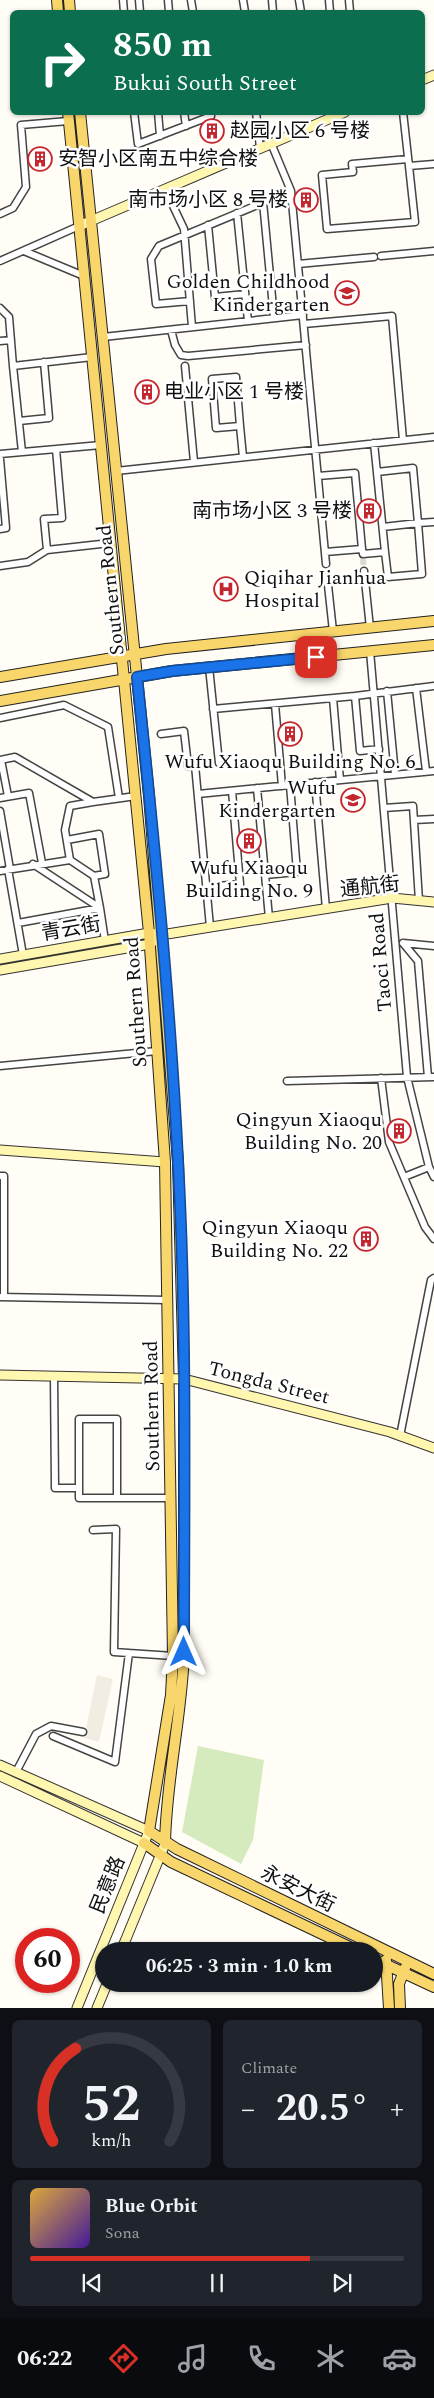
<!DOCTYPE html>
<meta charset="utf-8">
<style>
body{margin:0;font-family:Spectral,"Noto Sans SC",serif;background:#20242c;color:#f1f3f6;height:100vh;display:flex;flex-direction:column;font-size:19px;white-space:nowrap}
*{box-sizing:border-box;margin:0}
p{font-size:16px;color:#9ea1a6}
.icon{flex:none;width:28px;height:28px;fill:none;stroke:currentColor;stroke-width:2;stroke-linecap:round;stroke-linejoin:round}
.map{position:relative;height:2008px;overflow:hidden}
.details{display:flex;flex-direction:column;gap:12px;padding:12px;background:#0d0f14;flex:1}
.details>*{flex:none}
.banner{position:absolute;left:10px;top:10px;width:415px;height:105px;border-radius:8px;box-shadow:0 1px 4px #0004;background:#0b6e4f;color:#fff;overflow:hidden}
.speed{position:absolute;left:15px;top:1928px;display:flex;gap:10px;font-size:25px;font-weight:700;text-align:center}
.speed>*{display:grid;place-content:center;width:65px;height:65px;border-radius:50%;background:#171b24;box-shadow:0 1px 4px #0004;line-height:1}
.speed .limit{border:8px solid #d22;background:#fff;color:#111}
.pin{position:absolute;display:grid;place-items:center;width:42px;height:42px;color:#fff;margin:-21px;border-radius:10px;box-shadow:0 2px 8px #0006}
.me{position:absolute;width:55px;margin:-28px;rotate:0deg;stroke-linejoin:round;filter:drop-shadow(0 0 4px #0008)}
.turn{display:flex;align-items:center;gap:18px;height:105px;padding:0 20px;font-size:22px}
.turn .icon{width:65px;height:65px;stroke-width:2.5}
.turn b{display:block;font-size:35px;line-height:42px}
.big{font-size:38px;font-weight:700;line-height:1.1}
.details .widget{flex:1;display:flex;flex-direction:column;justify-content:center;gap:8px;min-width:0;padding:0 18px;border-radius:8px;background:#20242c}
.details .dial{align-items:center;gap:0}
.dial svg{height:130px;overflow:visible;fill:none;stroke:#363941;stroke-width:7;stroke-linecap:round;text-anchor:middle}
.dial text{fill:#f1f3f6;stroke:none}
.song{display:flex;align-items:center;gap:15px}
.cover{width:60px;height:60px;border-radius:8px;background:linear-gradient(135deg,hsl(40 70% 55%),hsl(260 70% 35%))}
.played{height:5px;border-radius:2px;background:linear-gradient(90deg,#d93025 75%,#363941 75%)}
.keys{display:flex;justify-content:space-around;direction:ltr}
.heat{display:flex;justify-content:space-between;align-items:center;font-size:28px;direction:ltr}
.details .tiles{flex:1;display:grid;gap:12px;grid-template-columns:1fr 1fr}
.widget:last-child{grid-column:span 2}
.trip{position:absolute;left:95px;top:1942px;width:288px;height:50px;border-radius:25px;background:#171b24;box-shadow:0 1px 4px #0004;font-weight:700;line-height:50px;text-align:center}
.tab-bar{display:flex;height:80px;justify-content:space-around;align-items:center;background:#090b0e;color:#9ea1a6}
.tab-bar .icon{width:35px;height:35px}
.tab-bar .selected{color:#d93025}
.tab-bar b{font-size:22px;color:#f1f3f6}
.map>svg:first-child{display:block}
.green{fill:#d5ebbd}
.plaza{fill:#f1ede2}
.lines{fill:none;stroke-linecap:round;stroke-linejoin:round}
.street-tunnel{stroke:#dbdad3;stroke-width:6;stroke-dasharray:6 3;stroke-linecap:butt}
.street-casing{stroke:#444;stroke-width:9}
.secondary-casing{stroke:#333;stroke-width:11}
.primary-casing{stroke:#222;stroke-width:12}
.street{stroke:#fff;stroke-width:6}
.secondary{stroke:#fff6b0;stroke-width:9}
.primary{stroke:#f9d66b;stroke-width:10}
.route-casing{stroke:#114b97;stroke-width:12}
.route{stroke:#1a73e8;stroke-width:9}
.labels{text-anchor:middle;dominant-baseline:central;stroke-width:5;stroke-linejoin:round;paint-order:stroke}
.poi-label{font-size:20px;fill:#111;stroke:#fff;text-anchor:end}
.street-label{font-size:20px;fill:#111;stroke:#fff}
</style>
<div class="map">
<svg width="434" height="2008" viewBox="0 0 434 2008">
<rect width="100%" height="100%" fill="#fffdf5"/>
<path class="green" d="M198 1746 264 1760 253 1840 241 1864 182 1832Z"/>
<path class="plaza" d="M97 1675 113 1679 99 1742 84 1738Z"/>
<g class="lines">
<path class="street-tunnel" d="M363 559 364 571"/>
<g class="street-casing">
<path id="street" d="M123 0 124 12
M139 0 140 12
M168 0 169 12
M191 0 193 12
M243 0 245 12
M272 0 273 12
M299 0 301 12
M329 0 330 12
M349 0 350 12
M134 112 138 144 211 116V112
M158 112 160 136
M184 112 186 126
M256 112 260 148
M403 112 409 166 434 164
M271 143 291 191 326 564
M408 159 352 164 353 172 322 175 327 229 415 222 409 166
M165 189 184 229 192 327
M263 202 274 318
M237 213 248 321
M0 214 13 208 26 187 21 125 68 121
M208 225 215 297 245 294
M24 251 84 276
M381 256 434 251
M0 261 79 226
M298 264 374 257
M190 301 156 304 151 259 159 246 291 191
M0 308 9 317 13 366
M304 324 392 316 403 440
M171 330 175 345 181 355 188 356 306 345
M103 337 303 315
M0 341 11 340
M185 366 194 462
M236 377 240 426 216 428 212 379Z
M19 421 49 418 44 362
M240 426 243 457
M22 452 13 366 92 357
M0 454 101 445
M0 459 6 528 0 529
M116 471 434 437
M377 472 413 468 418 523 383 527
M318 476 355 473 362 549 325 552
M362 549 363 554 385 552 374 443
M47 550 44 519 62 518 56 449
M385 552 388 577 422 574 418 523 434 522
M0 566 28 562 47 550 110 543
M364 571 370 628
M327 576 333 631
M370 651 407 1077 429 1167 434 1177
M209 667 219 763
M416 688 426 771
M387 691 395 774
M333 698 340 780
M275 704 282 786
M213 709 355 696
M0 718 64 705 108 727 119 798
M161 734 184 731 188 766 195 765 210 927
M379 749 360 751 355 696 434 686
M0 760 15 757 93 802 136 796
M1 760 8 796
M315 782 326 909
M257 788 269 918
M198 794 434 771
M0 798 29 793 42 863
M384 808 413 806 419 901
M0 811 10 869
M414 820 434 819
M67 840 99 834 105 874 94 876 70 860
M33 864 100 908 94 876
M8 869 23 955
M0 871 70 860 65 830 70 806 93 802
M265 875 297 872 290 785
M206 887 240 884 232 791
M18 923 100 908 105 941
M403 943 418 961 428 1077
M403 943 434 946
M0 1066 157 1051
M381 1078 389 1142 425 1227 434 1239
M287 1081 434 1077
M0 1176H4V1297
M404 1177 429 1167
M0 1297 167 1300
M54 1376 55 1488H79
M400 1436 431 1280 434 1278
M117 1498V1419H79V1498H170
M93 1530 116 1529 114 1652 173 1656
M53 1736 115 1762 129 1653
M16 1772 36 1734 51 1726 83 1732"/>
</g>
<g class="secondary-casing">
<path id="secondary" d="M422 80 434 75
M79 226 345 112
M0 959 149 933 161 935 392 898 434 902
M0 970 150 944 155 940
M0 1150 165 1162
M0 1375 184 1379 390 1432 434 1448
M0 1765 149 1831 77 2008
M0 1776 144 1843
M121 1951 165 1844
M97 2008 107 1984"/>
</g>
<g class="primary-casing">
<path id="primary" d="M57 0 58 12
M69 0 70 12
M68 112 149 933 165 1162 173 1656 171 1695 149 1831 177 1849 434 1974
M80 112 149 796 178 1162 184 1379V1652C182 1716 166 1779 165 1844
M0 677 166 649 434 621
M0 701 172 671 434 645
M144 1843 171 1862 358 1951
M374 1959 434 1987
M386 1960 389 2008
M400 2008 399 1984 405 1968"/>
</g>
<use href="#street" class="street"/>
<use href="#secondary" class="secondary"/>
<use href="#primary" class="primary"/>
</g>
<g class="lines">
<g class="route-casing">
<path id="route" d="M184 1652C184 1488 187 1324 178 1161 170 999 154 838 137 677L172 671 316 657"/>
</g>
<use href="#route" class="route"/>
</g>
<defs>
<g id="building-ring" transform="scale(1.25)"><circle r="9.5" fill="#fff" stroke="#c4262e" stroke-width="1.5"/><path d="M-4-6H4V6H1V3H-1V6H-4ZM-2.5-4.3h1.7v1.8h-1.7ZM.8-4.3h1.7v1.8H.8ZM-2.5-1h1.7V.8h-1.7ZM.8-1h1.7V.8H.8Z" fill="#c4262e"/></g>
<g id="school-ring" transform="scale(1.25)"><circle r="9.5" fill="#fff" stroke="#c4262e" stroke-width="1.5"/><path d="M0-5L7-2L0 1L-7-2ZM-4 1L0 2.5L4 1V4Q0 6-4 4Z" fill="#c4262e"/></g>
<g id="hospital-ring" transform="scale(1.25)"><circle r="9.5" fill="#fff" stroke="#c4262e" stroke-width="1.5"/><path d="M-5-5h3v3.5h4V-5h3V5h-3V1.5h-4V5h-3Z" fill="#c4262e"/></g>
</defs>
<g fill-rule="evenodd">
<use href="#building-ring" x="212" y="131"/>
<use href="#building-ring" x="40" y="159"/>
<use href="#building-ring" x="306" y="200"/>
<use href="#school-ring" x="347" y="293"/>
<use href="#building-ring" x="147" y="392"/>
<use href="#building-ring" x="369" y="511"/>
<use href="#hospital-ring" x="226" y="589"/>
<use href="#building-ring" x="290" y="734"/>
<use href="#school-ring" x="353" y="800"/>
<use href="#building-ring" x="249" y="841"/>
<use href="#building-ring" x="399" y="1131"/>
<use href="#building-ring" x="366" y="1239"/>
</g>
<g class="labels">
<g class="poi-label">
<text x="230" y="131" text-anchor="start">赵园小区 6 号楼</text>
<text x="58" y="159" text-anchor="start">安智小区南五中综合楼</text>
<text x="288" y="200">南市场小区 8 号楼</text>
<text x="330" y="282">Golden Childhood<tspan x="330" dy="23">Kindergarten</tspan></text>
<text x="164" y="392" text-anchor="start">电业小区 1 号楼</text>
<text x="352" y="511">南市场小区 3 号楼</text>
<text x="244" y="578" text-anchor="start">Qiqihar Jianhua<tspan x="244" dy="23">Hospital</tspan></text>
<text x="290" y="762" text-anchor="middle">Wufu Xiaoqu Building No. 6</text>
<text x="336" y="788">Wufu<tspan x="336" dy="23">Kindergarten</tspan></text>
<text x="249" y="868" text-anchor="middle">Wufu Xiaoqu<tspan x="249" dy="23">Building No. 9</tspan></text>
<text x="382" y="1120">Qingyun Xiaoqu<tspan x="382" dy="23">Building No. 20</tspan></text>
<text x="348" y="1228">Qingyun Xiaoqu<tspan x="348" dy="23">Building No. 22</tspan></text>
</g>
<g class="street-label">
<text transform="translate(111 590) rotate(-96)">Southern Road</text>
<text transform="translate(370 887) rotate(-6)">通航街</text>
<text transform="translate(71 929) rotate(-10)">青云街</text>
<text transform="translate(381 962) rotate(-95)">Taoci Road</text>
<text transform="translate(136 1002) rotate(-94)">Southern Road</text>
<text transform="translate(269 1383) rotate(14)">Tongda Street</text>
<text transform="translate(152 1406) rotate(-91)">Southern Road</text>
<text transform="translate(108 1885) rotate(-68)">民意路</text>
<text transform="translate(298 1889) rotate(26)">永安大街</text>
</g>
</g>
</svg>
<div class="speed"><div class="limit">60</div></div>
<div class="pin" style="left:316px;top:657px;background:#d93025"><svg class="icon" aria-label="arrive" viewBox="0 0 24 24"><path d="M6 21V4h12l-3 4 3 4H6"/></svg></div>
<svg class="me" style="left:184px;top:1652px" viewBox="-20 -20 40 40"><path d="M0-17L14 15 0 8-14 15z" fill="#1a73e8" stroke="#fff" stroke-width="4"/></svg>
<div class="trip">06:25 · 3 min · 1.0 km</div>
<div class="banner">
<div class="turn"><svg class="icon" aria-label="right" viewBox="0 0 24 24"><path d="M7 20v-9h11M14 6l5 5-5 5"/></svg><div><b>850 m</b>Bukui South Street</div></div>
</div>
</div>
<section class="details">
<div class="tiles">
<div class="widget dial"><svg viewBox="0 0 100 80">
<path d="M14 69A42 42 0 1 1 86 69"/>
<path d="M14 69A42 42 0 0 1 28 12" stroke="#d93025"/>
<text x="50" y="56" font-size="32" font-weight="700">52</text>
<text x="50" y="72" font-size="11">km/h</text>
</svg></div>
<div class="widget"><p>Climate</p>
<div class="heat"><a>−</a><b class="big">20.5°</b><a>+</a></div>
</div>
<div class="widget">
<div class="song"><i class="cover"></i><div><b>Blue Orbit</b><p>Sona</p></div></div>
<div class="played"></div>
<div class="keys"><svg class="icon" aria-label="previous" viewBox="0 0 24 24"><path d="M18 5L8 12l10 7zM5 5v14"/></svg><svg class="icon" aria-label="pause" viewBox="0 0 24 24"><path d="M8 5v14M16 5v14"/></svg><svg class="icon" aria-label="next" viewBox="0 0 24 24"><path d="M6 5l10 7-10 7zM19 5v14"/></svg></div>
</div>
</div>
</section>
<nav class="tab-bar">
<b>06:22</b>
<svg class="icon selected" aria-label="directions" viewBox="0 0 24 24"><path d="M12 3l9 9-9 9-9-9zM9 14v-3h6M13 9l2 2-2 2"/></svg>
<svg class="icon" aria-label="music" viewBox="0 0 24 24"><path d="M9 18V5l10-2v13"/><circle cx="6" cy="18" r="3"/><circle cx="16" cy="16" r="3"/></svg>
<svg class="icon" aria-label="phone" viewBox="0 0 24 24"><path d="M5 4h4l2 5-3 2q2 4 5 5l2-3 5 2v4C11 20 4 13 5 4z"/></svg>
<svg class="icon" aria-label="climate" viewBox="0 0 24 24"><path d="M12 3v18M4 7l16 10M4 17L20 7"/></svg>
<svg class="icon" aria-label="car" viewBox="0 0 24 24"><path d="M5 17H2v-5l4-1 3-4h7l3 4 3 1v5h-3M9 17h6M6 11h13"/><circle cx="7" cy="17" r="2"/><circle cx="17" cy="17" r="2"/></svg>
</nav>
